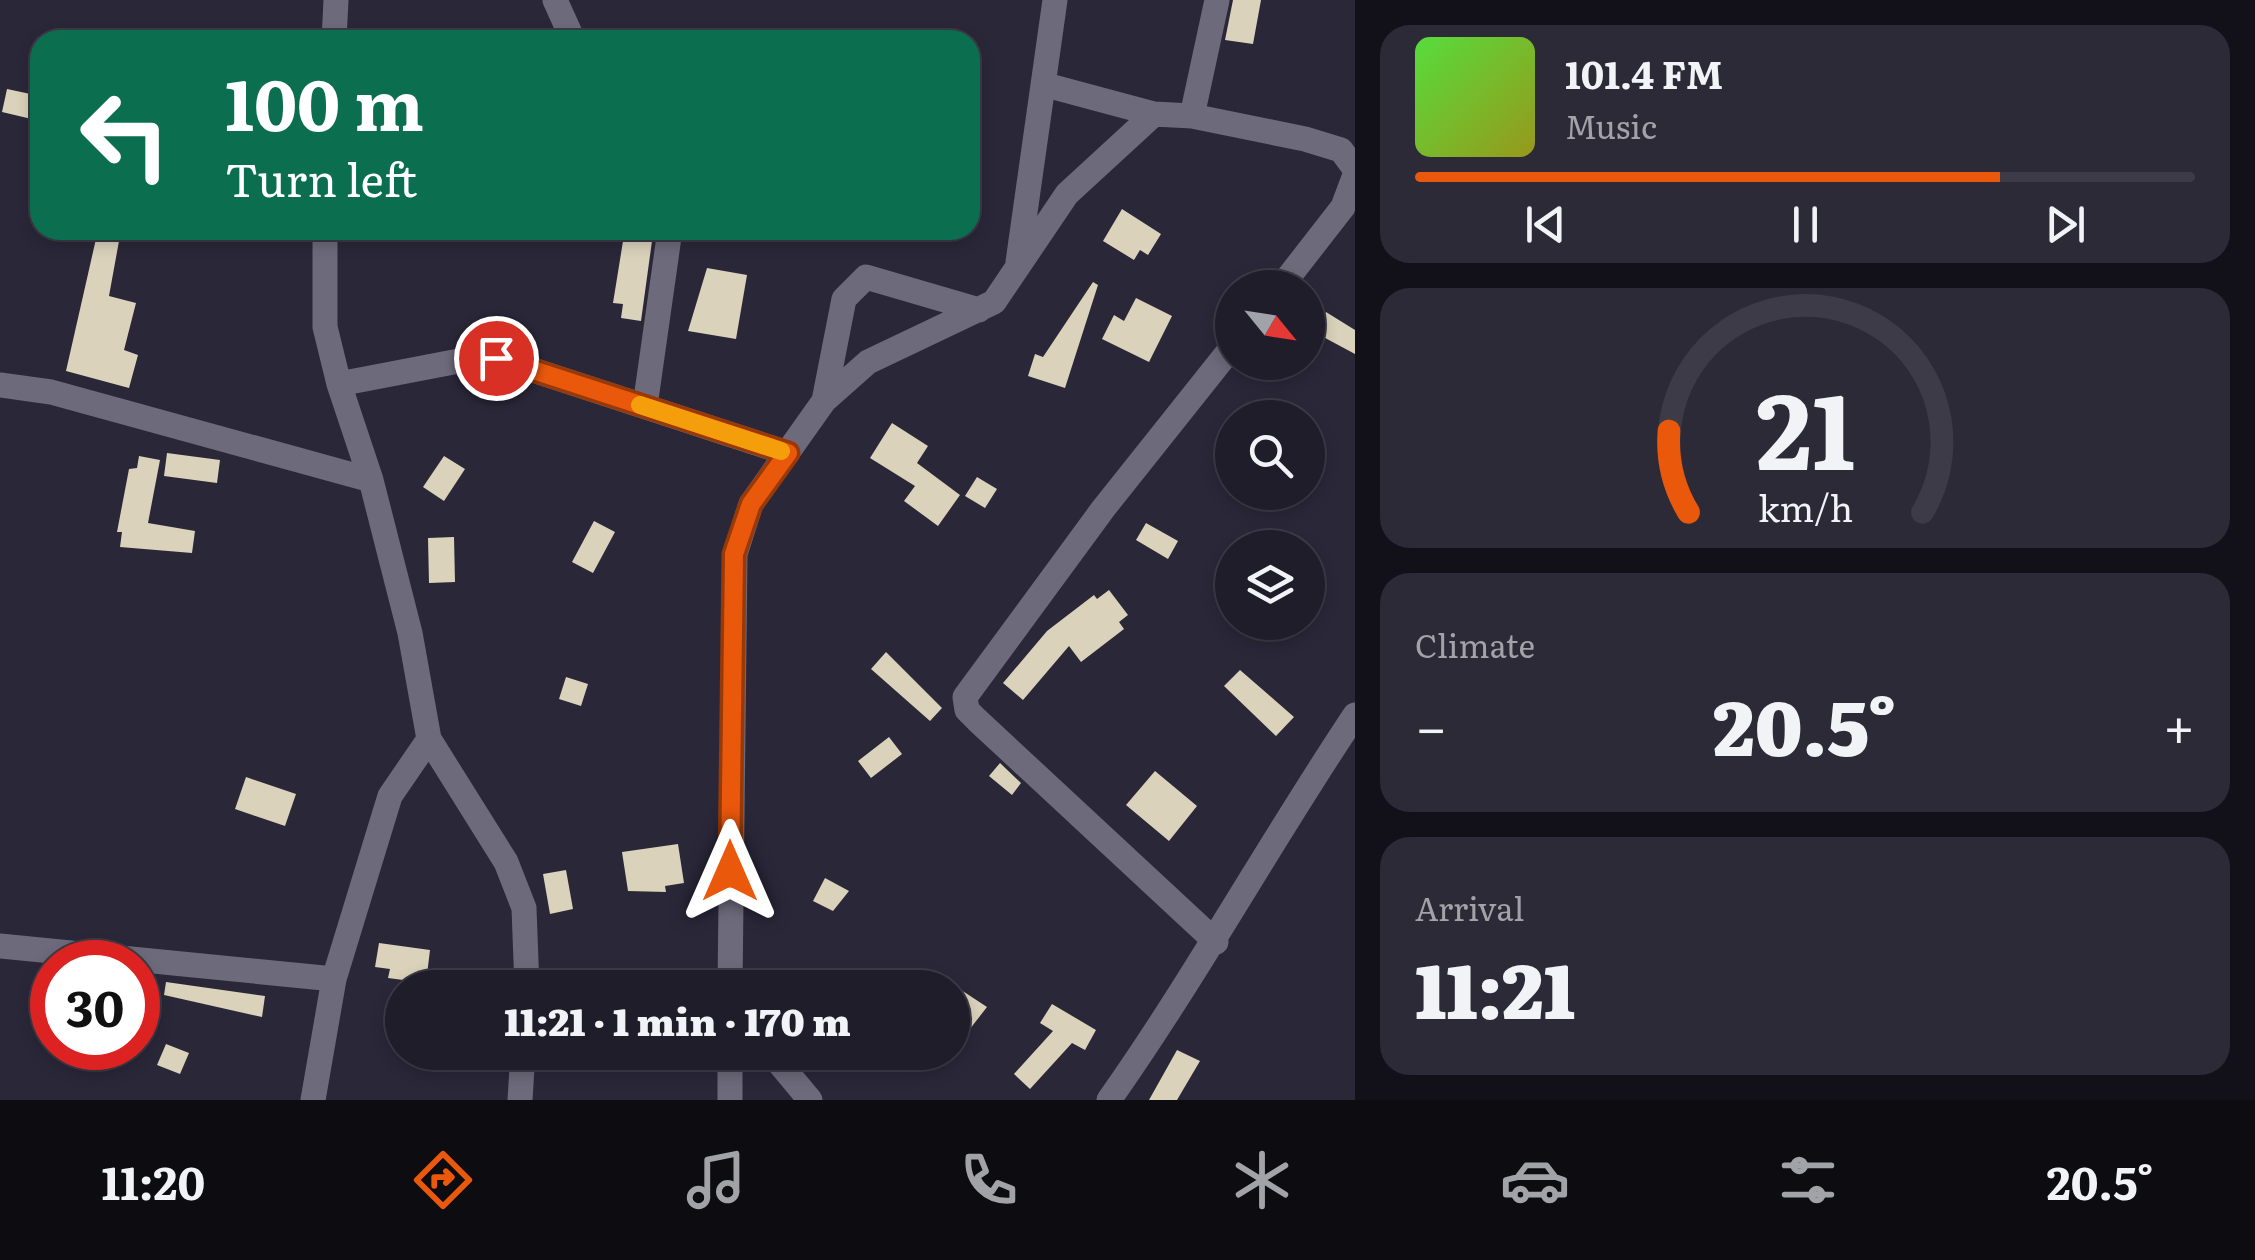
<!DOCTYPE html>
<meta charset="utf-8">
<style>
body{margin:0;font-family:Literata,serif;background:#2d2a37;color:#f1f3f6;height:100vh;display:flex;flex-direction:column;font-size:38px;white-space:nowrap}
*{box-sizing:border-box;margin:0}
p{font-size:32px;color:#a2a2a9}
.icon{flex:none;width:55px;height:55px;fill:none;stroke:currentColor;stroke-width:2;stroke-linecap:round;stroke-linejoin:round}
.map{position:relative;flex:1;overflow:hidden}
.drawer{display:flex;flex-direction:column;gap:25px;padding:25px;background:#121018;width:900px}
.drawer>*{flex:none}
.banner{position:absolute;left:30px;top:30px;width:950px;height:210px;border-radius:30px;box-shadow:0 5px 15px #0003,0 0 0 2px #3d3b47;background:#0b6e4f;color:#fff;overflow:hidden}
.needle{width:65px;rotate:120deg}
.controls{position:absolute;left:1215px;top:270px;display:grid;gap:20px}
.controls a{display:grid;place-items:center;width:110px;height:110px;border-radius:50%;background:#201d2b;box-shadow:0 5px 15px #0003,0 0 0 2px #3d3b47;font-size:50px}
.speed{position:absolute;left:30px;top:940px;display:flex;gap:20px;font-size:50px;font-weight:700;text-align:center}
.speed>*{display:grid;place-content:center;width:130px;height:130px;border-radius:50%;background:#201d2b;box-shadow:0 5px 15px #0003,0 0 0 2px #3d3b47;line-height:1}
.speed .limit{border:15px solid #d22;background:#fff;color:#111}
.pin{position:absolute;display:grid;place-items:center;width:85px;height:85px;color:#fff;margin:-42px;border:5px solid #fff;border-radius:50%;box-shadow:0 2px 10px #0007}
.me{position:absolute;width:110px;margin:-55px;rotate:0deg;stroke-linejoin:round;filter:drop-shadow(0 0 8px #0008)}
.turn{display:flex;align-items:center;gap:35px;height:210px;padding:0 30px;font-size:45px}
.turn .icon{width:130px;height:130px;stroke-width:2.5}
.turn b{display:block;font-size:70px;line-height:85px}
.big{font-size:75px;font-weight:800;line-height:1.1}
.drawer .widget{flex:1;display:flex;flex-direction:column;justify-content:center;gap:15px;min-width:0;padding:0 35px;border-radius:30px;background:#2d2a37}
.drawer .dial{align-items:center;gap:0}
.dial svg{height:260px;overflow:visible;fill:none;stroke:#3d3b47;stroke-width:7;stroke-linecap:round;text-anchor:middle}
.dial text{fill:#f1f3f6;stroke:none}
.song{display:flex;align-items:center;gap:30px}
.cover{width:120px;height:120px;border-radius:15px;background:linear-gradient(135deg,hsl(110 70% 55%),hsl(60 70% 35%))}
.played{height:10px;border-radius:5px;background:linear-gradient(90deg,#ea580c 75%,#3d3b47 75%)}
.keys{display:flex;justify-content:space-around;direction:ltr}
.heat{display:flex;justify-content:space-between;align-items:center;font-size:55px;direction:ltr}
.trip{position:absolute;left:385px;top:970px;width:585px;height:100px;border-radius:50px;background:#201d2b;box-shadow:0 5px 15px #0003,0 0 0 2px #3d3b47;font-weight:800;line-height:100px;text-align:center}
.menu{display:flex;height:160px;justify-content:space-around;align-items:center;background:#0d0c11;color:#a2a2a9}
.menu .icon{width:70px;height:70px}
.menu .on{color:#ea580c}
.menu b{font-size:45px;color:#f1f3f6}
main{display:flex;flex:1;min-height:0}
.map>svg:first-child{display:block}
.building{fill:#dad2ba}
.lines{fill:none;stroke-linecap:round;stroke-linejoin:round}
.minor{stroke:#6d6a7b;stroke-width:25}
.route-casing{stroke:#983908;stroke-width:25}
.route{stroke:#ea580c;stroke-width:18}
.slow{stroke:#f59e0b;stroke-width:18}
</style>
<main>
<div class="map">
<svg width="1355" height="1100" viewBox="0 0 1355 1100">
<rect width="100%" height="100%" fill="#2a2739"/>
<path class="building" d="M1233 0H1261L1253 44 1225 40Z
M7 89 40 96V121L2 112Z
M1122 209 1161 234 1148 255 1140 250 1134 260 1103 241Z
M98 230H121L109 296 136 303 124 350 138 355 129 388 66 371Z
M624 235 652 241 641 321 621 318 623 304 613 303Z
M707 268 747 275 736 339 688 331Z
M1093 282 1098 285 1065 388 1028 376 1035 354 1043 357Z
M1136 298 1172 316 1149 362 1102 339 1114 315 1124 321Z
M1326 312 1355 330V354L1314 332Z
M892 423 928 446 917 463 960 495 938 526 904 501 915 486 870 458Z
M167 453 220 460 217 483 164 476Z
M139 456 160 460 148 523 195 531 192 553 120 547 122 532H117L129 469 137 468Z
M444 456 465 469 444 501 423 487Z
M977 477 997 489 985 508 965 496Z
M594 521 615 532 593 573 572 562Z
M1146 523 1178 541 1168 559 1136 540Z
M454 537 455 582 429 583 428 538Z
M1109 590 1128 615 1119 622 1124 629 1081 662 1069 646 1023 700 1003 683 1047 631 1094 595 1097 599Z
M886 652 942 708 930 721 871 669Z
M1240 670 1294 717 1276 736 1224 686Z
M566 677 588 684 581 706 559 699Z
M889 737 902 754 871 778 858 761Z
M1000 763 1021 783 1012 795 989 776Z
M1155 771 1197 806 1169 841 1126 805Z
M246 777 296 794 285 826 235 809Z
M678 844 684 883 665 886 666 892 628 891 622 852Z
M566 870 573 909 550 914 543 874Z
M825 878 849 891 833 911 813 901Z
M379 943 430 950 426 983 388 978 390 969 375 967Z
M166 982 265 996 262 1017 164 995Z
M952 984 987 1007 966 1034 952 1024Z
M1052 1004 1096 1030 1085 1050 1072 1043 1030 1089 1014 1074 1053 1031 1040 1023Z
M166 1044 189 1053 180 1074 157 1065Z
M1177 1050 1200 1061 1177 1100H1149Z"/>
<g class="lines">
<path class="minor" d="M555 0 573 40
M334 40 336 0
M1046 85 1154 114 1192 116 1305 139 1341 150 1355 169
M1192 116 1217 0
M325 230V327L339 384 371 480 410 633 429 739 506 862 524 908 527 988
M1018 262 1055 0
M1280 288 1343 207 1355 175
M339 384 464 360 496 358 787 453
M0 385 51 392 371 480
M824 401 844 299 866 277 979 310
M645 406 670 230
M1216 942 977 720 967 710 965 697 1103 509 1232 347
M0 946 334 979
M528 980 671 988
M730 988 735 554 751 504 824 401 868 362 994 302 1067 194 1154 114
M730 1052V1100
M770 1052 810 1100
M313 1100 334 979 390 796 429 739
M520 1100 523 1052
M1109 1100C1197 975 1270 842 1355 715"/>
</g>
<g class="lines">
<g class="route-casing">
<path id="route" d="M496 358 788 453 751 504 734 554 730 871"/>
</g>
<use href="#route" class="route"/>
<path class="slow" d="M640 405 781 451"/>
</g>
</svg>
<div class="controls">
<a><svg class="needle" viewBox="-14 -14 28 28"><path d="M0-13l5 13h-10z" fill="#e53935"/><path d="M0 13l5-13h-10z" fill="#a2a2a9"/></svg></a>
<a><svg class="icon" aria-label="search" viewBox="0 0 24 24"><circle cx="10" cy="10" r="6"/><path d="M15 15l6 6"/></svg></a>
<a><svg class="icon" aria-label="layers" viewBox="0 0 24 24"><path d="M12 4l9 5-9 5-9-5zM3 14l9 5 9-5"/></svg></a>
</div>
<div class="speed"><div class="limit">30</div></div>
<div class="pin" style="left:496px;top:358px;background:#d93025"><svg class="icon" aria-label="arrive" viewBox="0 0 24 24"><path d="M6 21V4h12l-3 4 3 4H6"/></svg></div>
<svg class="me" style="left:730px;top:871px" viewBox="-20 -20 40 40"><path d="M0-17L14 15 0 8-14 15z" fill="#ea580c" stroke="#fff" stroke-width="4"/></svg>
<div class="trip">11:21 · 1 min · 170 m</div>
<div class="banner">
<div class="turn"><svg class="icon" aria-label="left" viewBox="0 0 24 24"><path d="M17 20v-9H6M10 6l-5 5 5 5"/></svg><div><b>100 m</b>Turn left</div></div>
</div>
</div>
<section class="drawer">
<div class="widget">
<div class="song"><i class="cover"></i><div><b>101.4 FM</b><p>Music</p></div></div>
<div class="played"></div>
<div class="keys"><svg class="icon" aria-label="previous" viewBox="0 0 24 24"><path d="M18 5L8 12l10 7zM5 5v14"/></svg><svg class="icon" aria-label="pause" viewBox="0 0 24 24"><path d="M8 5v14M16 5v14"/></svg><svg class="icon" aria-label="next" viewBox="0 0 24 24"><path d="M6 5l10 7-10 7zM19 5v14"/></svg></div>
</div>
<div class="widget dial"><svg viewBox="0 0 100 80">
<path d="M14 69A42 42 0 1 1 86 69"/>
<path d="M14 69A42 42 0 0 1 8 44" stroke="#ea580c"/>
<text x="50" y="56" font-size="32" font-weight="700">21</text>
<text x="50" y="72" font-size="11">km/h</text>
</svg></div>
<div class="widget"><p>Climate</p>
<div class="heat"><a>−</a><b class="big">20.5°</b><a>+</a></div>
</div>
<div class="widget"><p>Arrival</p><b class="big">11:21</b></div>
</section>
</main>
<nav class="menu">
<b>11:20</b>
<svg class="icon on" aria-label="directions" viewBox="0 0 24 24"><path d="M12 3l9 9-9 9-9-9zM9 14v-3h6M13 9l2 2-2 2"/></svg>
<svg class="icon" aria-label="music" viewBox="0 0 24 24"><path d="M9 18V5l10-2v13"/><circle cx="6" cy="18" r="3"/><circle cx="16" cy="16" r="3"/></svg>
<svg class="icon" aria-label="phone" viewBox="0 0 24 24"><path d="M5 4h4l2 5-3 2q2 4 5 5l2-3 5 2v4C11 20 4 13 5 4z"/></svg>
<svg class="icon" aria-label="climate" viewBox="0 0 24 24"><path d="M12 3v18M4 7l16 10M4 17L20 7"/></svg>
<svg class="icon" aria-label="car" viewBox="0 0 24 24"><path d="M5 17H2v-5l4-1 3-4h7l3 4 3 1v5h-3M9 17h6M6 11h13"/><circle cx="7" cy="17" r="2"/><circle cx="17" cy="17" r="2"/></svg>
<svg class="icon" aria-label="filters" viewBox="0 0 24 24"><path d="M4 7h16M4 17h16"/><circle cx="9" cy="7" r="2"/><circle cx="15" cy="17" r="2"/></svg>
<b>20.5°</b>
</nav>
